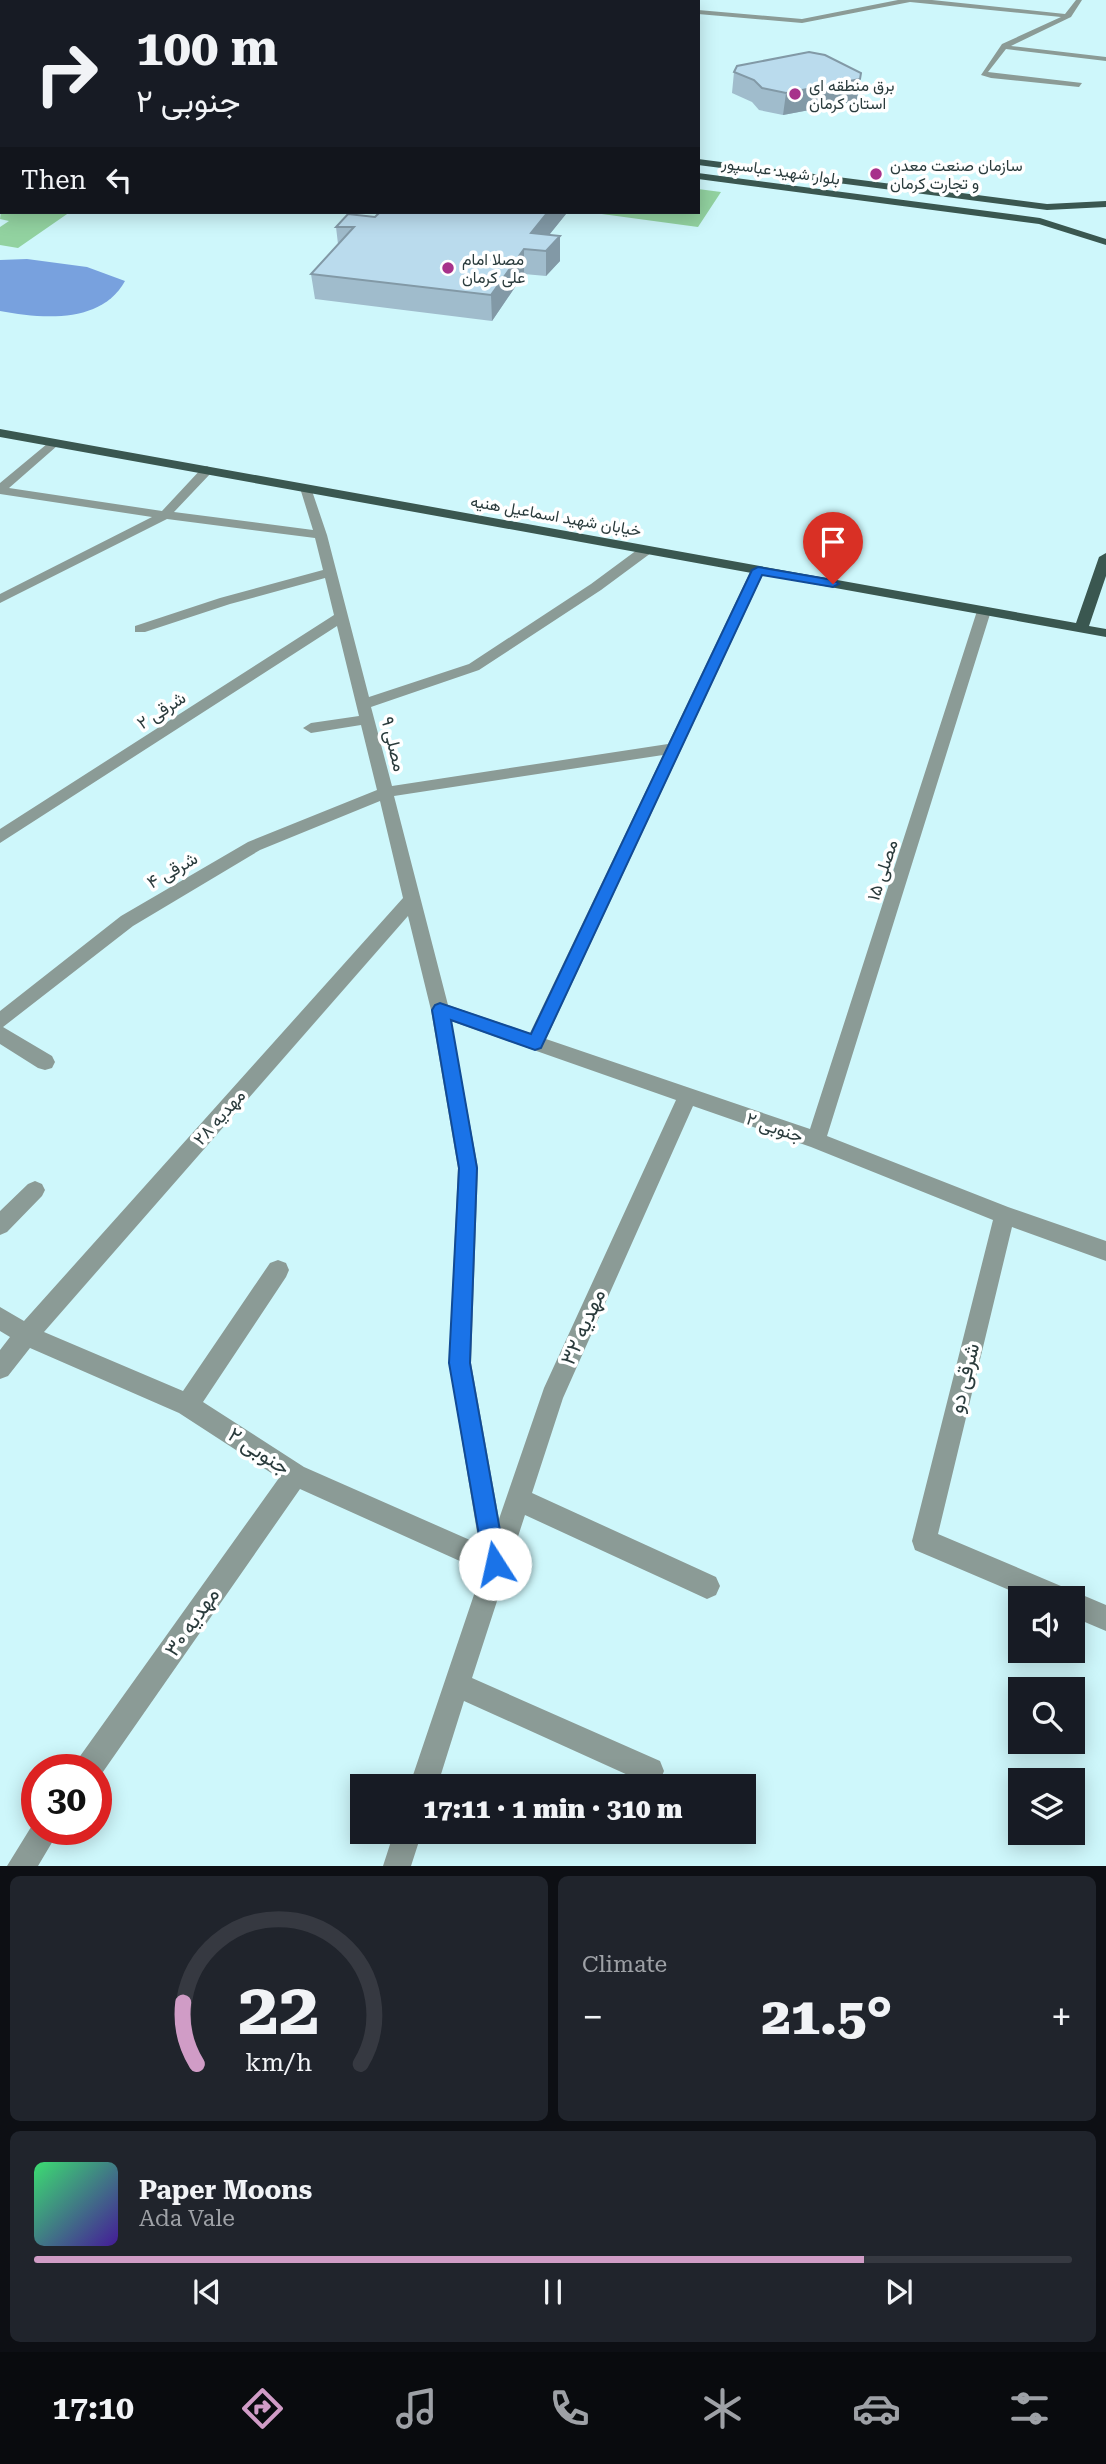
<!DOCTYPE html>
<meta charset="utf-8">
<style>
body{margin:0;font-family:"Roboto Serif",Vazirmatn,serif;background:#20242c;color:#f1f3f6;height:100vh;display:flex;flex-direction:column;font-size:26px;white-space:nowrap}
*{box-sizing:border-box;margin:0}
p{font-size:23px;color:#9ea1a6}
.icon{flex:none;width:38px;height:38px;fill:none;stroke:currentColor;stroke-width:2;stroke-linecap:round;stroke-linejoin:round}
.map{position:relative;height:1866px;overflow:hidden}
.side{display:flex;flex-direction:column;gap:10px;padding:10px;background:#0d0f14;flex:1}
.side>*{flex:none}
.banner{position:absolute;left:0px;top:0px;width:700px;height:214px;box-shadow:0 4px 18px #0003;background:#171b24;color:#f1f3f6;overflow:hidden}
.controls{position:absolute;left:1008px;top:1586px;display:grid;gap:14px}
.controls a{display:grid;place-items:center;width:77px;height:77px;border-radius:0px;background:#171b24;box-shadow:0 4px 18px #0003;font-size:35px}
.speed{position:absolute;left:21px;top:1754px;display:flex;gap:14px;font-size:35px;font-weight:700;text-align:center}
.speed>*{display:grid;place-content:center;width:91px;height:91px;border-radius:50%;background:#171b24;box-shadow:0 4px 18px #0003;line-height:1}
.speed .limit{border:10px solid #d22;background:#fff;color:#111}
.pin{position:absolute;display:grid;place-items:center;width:60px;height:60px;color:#fff;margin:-72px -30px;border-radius:50% 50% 50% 0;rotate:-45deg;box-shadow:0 0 7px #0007}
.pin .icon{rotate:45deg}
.me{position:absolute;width:77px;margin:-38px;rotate:350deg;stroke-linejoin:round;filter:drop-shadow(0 0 5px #0008)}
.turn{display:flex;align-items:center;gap:24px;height:147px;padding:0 21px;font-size:32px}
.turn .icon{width:91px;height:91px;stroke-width:2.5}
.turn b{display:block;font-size:49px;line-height:60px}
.then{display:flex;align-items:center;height:66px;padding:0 21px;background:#0003;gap:14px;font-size:26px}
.big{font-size:52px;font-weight:800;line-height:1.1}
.side .card{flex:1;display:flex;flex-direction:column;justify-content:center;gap:10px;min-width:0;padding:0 24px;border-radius:10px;background:#20242c}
.side .dial{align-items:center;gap:0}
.dial svg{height:182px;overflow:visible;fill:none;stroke:#363941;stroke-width:7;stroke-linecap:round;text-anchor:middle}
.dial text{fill:#f1f3f6;stroke:none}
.song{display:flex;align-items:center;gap:21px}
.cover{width:84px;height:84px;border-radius:10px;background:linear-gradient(135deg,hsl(140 70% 55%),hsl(260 70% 35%))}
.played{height:7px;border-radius:4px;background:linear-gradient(90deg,#d09cc6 80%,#363941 80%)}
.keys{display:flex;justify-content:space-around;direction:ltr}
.heat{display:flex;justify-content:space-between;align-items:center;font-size:38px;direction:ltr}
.side .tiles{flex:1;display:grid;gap:10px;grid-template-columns:1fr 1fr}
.card:last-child{grid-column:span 2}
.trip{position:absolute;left:350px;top:1774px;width:406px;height:70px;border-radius:0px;background:#171b24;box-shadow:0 4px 18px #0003;font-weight:800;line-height:70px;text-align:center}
.tab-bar{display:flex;height:112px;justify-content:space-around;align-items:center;background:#090b0e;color:#9ea1a6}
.tab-bar .icon{width:49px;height:49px}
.tab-bar .on{color:#d09cc6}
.tab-bar b{font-size:32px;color:#f1f3f6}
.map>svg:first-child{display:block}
.green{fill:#92d2a0}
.water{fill:#78a1de}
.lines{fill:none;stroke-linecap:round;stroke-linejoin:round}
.minor{fill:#8b9b96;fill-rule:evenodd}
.major{fill:#3a5750;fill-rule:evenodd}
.wall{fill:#a0bccc}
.shaded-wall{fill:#8299a6}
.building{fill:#badbed;stroke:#8299a6;stroke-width:2}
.route{fill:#1a73e8;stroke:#114b97;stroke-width:2}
.poi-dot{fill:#a7328b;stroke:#fff;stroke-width:2.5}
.labels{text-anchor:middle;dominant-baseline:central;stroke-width:7;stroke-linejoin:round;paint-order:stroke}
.far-poi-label{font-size:16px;fill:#2a3b3c;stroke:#fff;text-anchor:start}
.far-street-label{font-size:16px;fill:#2a3b3c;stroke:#fff}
.street-label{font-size:18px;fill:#2a3b3c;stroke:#fff}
.near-street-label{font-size:21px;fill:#2a3b3c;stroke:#fff}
</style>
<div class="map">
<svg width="1106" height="1866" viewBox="0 0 1106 1866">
<rect width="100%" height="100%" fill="#cef7fb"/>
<path class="green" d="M698 189 721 192 698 227 587 212H698Z
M2 203V212H70L18 248 0 245V227L9 221 0 219Z"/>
<path class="water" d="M27 259 87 267 125 281C101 324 43 319 0 311V260Z"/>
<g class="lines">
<path class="minor" d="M898 0H932L1065 14 1076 0H1082L1071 17 1011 46 1106 57V61L1006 49 988 72 1082 83 1079 87 991 78 981 75 1002 44 1061 17 910 2 802 23 698 14V10L802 19Z
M53 439 59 443 57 446 9 488 162 511 203 467 207 466 213 470 211 473 174 512 313 530 300 488 302 485H310L327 535 369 697 469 664 591 584 641 547H651V553L601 590 479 670 371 707 392 786 668 744 751 570 753 567H763L765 570 546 1039 810 1129 977 611 979 608H989L991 611 827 1136 1008 1207 1106 1241V1261L1012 1227 938 1534 1068 1589 1069 1593 1073 1591 1106 1605V1631L1073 1617V1598H1028L915 1550 912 1541 993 1220 811 1147 693 1106 563 1398 532 1493 716 1577 720 1586 716 1595 707 1599 525 1515 472 1678 660 1761 664 1771 660 1781 650 1785 464 1701 437 1787H409L482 1571 300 1489 98 1779 96 1769H74L78 1759 279 1478 179 1413 30 1348 8 1376 0 1379V1350L10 1337 0 1331V1307L24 1321 403 898 380 801 260 850 133 926 3 1027 52 1056 55 1062 52 1068 45 1070 38 1068 0 1044V1011L121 916 248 842 377 790 361 725 311 733 303 728 311 723 359 716 337 626 0 843V829L334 615 325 578 230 604 145 632H135V626L220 598 323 570 315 538 167 519 0 603V594L152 517 0 494V483ZM663 755 530 1033 448 1005 394 796ZM408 916 431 1010 458 1168 449 1363 479 1544 304 1467 203 1402 286 1277 289 1270 286 1263 278 1260 270 1263 183 1391 44 1332ZM451 1021 676 1100 544 1388 499 1519 471 1363 478 1168Z
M35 1181 42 1184 45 1190 42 1196 7 1232 0 1235V1211L28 1184Z
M36 1819 37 1829H60L38 1866H7Z
M394 1832H422L411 1866H383Z"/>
<path class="major" d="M0 82H2V87H0Z
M698 159 1047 204 1106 201V207L1047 210 698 165Z
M698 173 1040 218 1106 239V245L1039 224 698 179Z
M0 429 1076 623 1099 557 1106 553V576L1089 626 1106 629V637L0 437Z"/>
</g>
<path class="wall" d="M160 0H200L199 2H150Z
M734 72 857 101 783 115 759 110 752 102 732 93Z
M380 212H566V214L549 235 560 261 546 276 524 274 492 321 315 299 311 274 338 244 336 227 375 217Z"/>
<path class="shaded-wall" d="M100 0H117V2H100Z
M580 0H592V2H578Z
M2 11V29L0 30 2 36H0V12Z
M860 79 857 101 783 115 786 93Z
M548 212H566V214L537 250 531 233Z
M560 236V261L546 276V251Z
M524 249V274L492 321 491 295Z"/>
<path class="building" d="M76 0H100L105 1 103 2 74 1Z
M160 0H179L176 2H150Z
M437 0H527L543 2H434Z
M527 0H580L578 2H543Z
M809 52 825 55 861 73 860 79 786 93 762 88 754 80 734 72 737 66Z
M380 212H548L531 233 560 236 546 251 524 249 491 295 311 274 354 227H336L348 214 375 217Z"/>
<path class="route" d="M758 567 833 580 839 584 833 587 762 575 541 1048 535 1050 451 1020 477 1168 470 1363 506 1564 503 1572 495 1575 487 1572 484 1564 449 1363 459 1168 432 1010 435 1005 440 1003 531 1034 752 570Z"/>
<g class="poi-dot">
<circle cx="795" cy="94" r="7"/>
<circle cx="876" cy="174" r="7"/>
<circle cx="448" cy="268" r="7"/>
</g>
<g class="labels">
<g class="far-poi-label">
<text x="809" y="85">برق منطقه ای<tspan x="809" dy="18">استان کرمان</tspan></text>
<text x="890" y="165">سازمان صنعت معدن<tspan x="890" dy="18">و تجارت کرمان</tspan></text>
<text x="462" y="259">مصلا امام<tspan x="462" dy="18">علی کرمان</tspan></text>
</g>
<g class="far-street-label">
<text transform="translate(781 171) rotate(8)">بلوار شهید عباسپور</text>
<text transform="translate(556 516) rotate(10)">خیابان شهید اسماعیل هنیه</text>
</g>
<g class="street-label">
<text transform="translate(161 710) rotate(-33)">۲ شرقی</text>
<text transform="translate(394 744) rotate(76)">مصلی ۹</text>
<text transform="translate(172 870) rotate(-30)">۴ شرقی</text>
<text transform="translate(882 870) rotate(-72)">مصلی ۱۵</text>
<text transform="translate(219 1117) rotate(-48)">مهدیه ۲۸</text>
<text transform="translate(775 1127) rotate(19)">جنوبی ۲</text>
</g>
<g class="near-street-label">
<text transform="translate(583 1327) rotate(-66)">مهدیه ۳۲</text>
<text transform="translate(964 1378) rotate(-76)">شرقی دو</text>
<text transform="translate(259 1451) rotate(33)">۲ جنوبی</text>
<text transform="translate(192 1622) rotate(-55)">مهدیه ۳۰</text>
</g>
</g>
</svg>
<div class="controls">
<a><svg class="icon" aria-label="sound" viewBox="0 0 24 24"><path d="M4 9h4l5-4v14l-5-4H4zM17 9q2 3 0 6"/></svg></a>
<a><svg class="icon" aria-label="search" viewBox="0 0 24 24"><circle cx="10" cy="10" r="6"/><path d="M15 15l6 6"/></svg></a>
<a><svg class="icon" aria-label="layers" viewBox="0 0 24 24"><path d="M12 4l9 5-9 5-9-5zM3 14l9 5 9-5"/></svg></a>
</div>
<div class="speed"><div class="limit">30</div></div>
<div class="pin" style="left:833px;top:584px;background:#d93025"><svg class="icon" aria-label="arrive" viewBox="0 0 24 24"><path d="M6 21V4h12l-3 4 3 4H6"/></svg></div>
<svg class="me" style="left:495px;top:1564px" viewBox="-20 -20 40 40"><circle r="19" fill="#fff"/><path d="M0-13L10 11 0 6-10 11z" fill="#1a73e8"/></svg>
<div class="trip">17:11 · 1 min · 310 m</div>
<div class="banner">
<div class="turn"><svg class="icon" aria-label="right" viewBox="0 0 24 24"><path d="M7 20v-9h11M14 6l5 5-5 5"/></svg><div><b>100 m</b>جنوبی ۲</div></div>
<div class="then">Then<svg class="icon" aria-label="left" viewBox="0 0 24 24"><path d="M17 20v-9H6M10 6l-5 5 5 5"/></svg></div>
</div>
</div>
<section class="side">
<div class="tiles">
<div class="card dial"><svg viewBox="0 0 100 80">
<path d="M14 69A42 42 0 1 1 86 69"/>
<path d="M14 69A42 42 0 0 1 8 42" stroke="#d09cc6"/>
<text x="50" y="56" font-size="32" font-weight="700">22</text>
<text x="50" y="72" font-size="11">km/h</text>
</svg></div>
<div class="card"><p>Climate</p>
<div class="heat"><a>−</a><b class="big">21.5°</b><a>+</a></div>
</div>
<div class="card">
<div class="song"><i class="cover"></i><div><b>Paper Moons</b><p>Ada Vale</p></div></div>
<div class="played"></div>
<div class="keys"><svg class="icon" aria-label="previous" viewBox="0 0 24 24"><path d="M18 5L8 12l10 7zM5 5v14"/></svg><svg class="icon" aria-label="pause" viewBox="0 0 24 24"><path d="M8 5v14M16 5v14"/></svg><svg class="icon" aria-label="next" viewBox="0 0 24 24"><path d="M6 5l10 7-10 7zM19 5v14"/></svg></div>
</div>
</div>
</section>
<nav class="tab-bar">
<b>17:10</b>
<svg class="icon on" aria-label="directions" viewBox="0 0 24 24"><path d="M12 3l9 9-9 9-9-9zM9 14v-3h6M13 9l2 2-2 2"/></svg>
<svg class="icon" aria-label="music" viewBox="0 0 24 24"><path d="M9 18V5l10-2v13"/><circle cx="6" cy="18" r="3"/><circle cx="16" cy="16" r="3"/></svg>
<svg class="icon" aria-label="phone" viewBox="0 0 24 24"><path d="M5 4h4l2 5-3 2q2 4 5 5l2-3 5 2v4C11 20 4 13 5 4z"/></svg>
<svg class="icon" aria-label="climate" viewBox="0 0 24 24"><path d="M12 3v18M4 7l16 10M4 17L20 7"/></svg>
<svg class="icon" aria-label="car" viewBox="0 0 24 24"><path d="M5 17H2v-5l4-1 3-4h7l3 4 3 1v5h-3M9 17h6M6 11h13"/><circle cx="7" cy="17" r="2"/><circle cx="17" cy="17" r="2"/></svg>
<svg class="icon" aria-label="filters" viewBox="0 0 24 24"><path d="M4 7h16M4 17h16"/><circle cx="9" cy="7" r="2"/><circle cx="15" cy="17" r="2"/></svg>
</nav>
